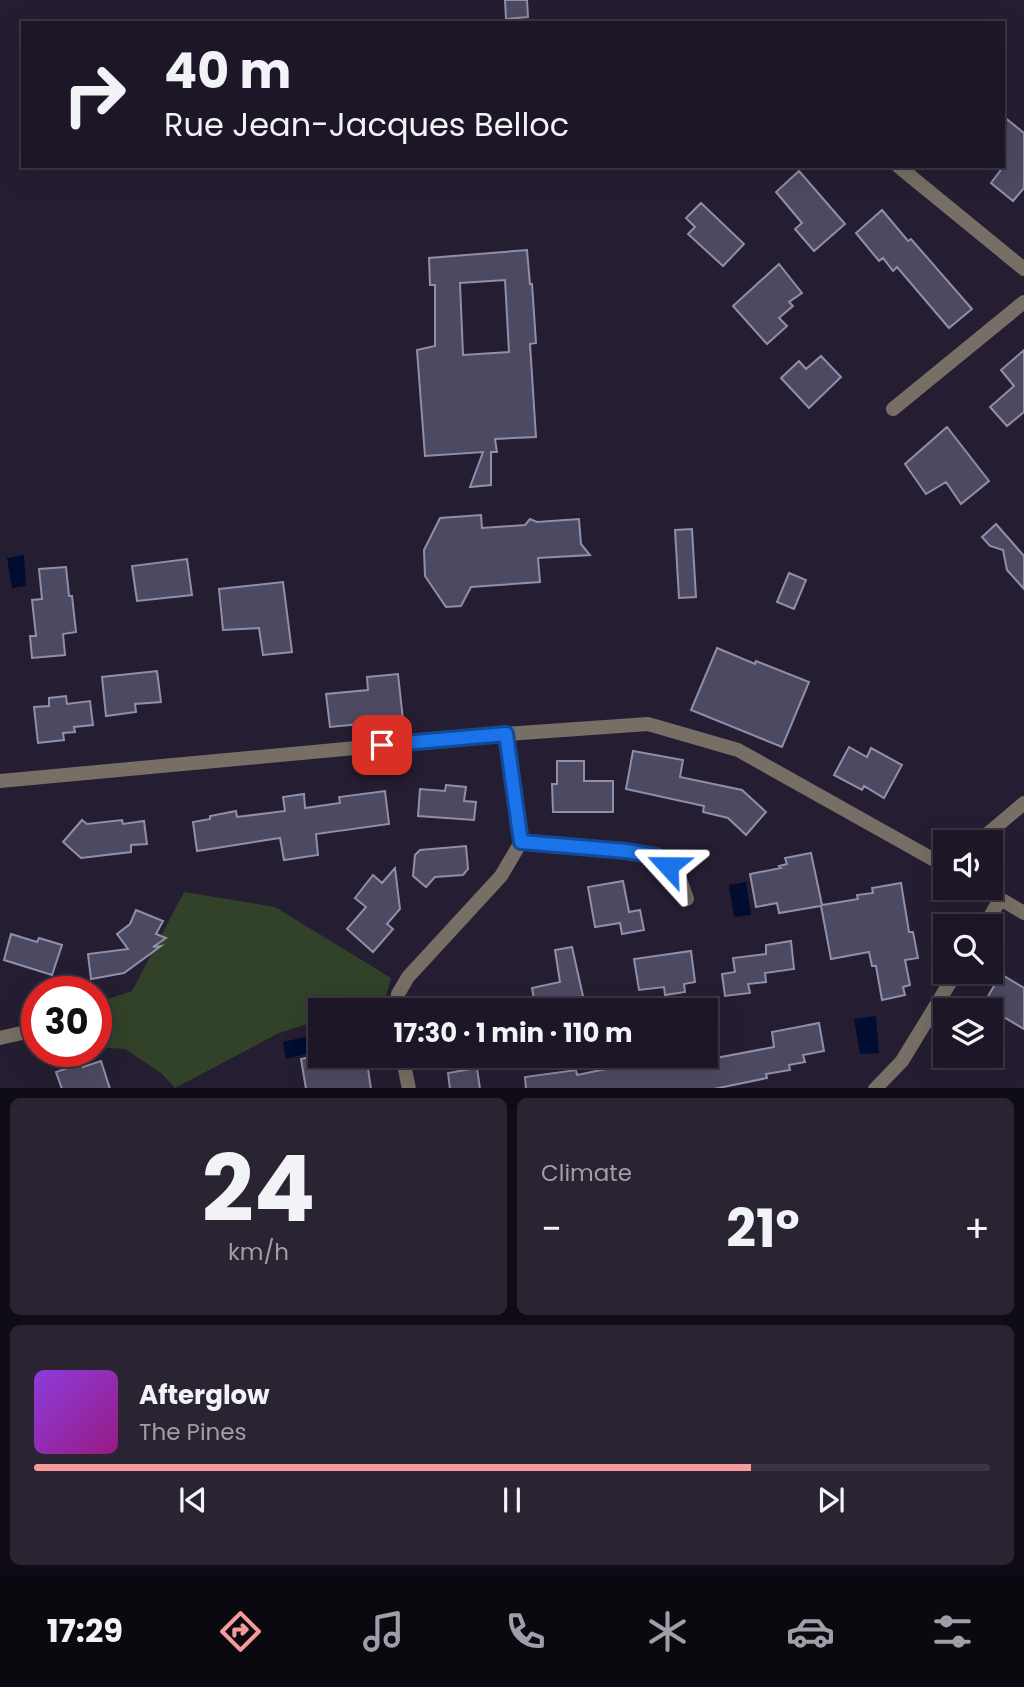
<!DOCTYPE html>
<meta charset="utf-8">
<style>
body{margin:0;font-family:Poppins,sans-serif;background:#292332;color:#f1f3f6;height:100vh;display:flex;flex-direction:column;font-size:26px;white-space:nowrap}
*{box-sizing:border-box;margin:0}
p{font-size:23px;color:#a09fa7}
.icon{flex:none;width:38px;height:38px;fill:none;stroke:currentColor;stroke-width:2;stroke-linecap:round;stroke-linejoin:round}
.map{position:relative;height:1088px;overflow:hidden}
.sheet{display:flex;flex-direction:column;gap:10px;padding:10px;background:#0f0c15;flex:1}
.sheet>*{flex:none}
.hud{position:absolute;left:21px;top:21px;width:984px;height:147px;border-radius:0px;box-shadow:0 7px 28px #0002,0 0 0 2px #3a3543;background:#1c1626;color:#f1f3f6;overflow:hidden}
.buttons{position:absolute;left:933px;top:830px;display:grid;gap:14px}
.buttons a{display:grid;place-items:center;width:70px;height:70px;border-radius:0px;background:#1c1626;box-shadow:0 7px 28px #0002,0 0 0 2px #3a3543;font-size:35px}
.speed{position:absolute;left:21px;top:976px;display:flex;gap:14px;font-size:35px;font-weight:700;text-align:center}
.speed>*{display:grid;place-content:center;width:91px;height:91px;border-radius:50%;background:#1c1626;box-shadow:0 7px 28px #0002,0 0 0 2px #3a3543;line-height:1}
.speed .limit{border:10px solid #d22;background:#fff;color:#111}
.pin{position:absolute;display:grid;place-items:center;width:60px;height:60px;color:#fff;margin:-30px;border-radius:14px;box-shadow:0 4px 10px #0006}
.me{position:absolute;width:77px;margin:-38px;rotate:294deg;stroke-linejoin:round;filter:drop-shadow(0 0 5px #0008)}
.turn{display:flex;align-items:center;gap:24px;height:147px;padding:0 28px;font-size:32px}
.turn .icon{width:91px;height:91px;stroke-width:2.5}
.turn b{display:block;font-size:49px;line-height:60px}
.big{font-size:52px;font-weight:700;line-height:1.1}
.sheet .tile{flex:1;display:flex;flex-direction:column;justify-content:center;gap:10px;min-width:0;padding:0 24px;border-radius:10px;background:#292332}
.sheet .dial{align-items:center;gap:0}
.dial b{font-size:91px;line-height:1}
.song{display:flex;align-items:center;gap:21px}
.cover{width:84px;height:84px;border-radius:10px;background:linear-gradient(135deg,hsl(270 70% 55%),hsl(310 70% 35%))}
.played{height:7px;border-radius:4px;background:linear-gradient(90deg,#f59b9c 75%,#3a3543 75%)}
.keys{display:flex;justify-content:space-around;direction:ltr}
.heat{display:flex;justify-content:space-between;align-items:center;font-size:38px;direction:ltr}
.sheet .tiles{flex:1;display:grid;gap:10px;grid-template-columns:1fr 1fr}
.tile:last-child{grid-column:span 2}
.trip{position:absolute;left:308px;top:998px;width:410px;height:70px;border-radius:0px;background:#1c1626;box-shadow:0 7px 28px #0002,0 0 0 2px #3a3543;font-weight:700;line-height:70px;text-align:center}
.tabs{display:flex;height:112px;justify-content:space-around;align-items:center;background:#0b090f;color:#a09fa7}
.tabs .icon{width:49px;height:49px}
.tabs .current{color:#f59b9c}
.tabs b{font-size:32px;color:#f1f3f6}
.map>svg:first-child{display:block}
.green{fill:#314229}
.water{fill:#000d31}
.building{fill:#4c4a62;stroke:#908ea9;stroke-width:2;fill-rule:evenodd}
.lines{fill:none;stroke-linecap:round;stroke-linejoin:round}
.street{stroke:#776e65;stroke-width:14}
.route-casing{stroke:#114b97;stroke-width:18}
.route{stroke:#1a73e8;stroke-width:12}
</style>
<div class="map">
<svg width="1024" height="1089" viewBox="0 0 1024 1089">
<rect width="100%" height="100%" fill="#251e32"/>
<path class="green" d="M184 892 275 907 391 978 382 1010H320V1020L279 1033 175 1088 161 1073 125 1049 96 1047V1003L132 991Z"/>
<path class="water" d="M24 555 26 586 12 588 7 558Z
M746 882 751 915 734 917 729 885Z
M876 1016 879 1053 860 1054 854 1019Z
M314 1035 317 1051 286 1059 283 1042Z"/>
<path class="building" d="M505 0H527L528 17 506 19Z
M1003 116 1024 133V188L1013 201 991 183 1003 167Z
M799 171 845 224 814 251 795 229 802 223 776 192Z
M701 203 744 244 723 266 688 234 695 227 686 218Z
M882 210 908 241 911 239 972 309 949 328 897 267 893 271 883 258 879 261 856 233Z
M527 250 530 284H532L536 343 530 344 536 437 495 439 497 452H491V485L470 487 483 452 425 456 417 350 435 346V285H430L429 258ZM505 280 509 352 463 355 460 283Z
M779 264 802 293 789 302 793 306 779 318 787 326 767 344 733 306Z
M1024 350V412L1007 426 990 407 1014 386 1001 370Z
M821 356 841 377 809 408 781 378 799 361 806 369Z
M947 427 989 481 961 504 946 482 926 494 905 464Z
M481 515 482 528 525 525 530 519 537 522 579 519 581 544 590 555 538 558 540 582 471 587 461 606 446 607 425 576 424 550 440 518Z
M996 524 1024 556V589L1007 570 1003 550 990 546 982 537Z
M692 529 696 597 679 598 675 530Z
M187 559 192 595 137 601 132 566Z
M66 567 69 596H72L76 632 63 634 65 655 32 658 30 636H36L32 600 42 599 39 569Z
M789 573 806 580 794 609 777 602Z
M283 582 292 652 263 655 259 628 223 630 219 589Z
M717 648 755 664 756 661 809 682 782 747 691 710Z
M157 671 161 702 135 704 136 712 106 716 102 677Z
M398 674 403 720 330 727 326 694 368 690 367 677Z
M66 696 67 704 90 701 93 725 74 727 75 732 63 733 64 740 38 743 34 707 49 706V698Z
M849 747 867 757 871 748 902 765 884 798 864 786 862 790 834 775Z
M633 751 683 760 680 777 742 790 766 812 746 835 728 818 703 812 704 806 626 789Z
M557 761H584V781H613V812H553L552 784H557Z
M446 785 466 787 464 801 476 802 474 820 418 816 420 789 445 791Z
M385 791 389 824 316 834 318 855 284 860 280 838 197 851 193 822 210 819V816L236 811 237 817 285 811 283 797 304 794 305 808 340 803 339 797Z
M82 820 87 824 122 820 123 824 144 821 147 844 131 845V852L81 858 63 842Z
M466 846 468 869 463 875 435 877 426 887 413 876 415 855 420 850Z
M811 853 822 905 858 899 857 895 873 893 872 888 901 883 909 932H913L918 958 905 960 910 985 903 987 905 995 882 1000 876 966H872L869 952 831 959 821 906 779 913 777 903 756 907 750 874 781 868 779 866 787 864 785 858Z
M395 868 400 909 387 924 393 929 373 952 347 929 366 907 355 898 373 875 382 883Z
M623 881 629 912 640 910 644 930 622 934 620 923 595 927 588 887Z
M136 910 163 921 156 934 166 938 153 947 161 946 124 973 91 979 88 954 128 949 117 934 130 924Z
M11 934 37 942 39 938 62 945 52 975 4 960Z
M791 941 794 969 765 973 766 982 748 984 750 993 725 996 722 974 735 972 733 958 766 954V945Z
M572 947 585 1005 561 1010H536L532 988 560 982 555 950Z
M691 951 695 982 684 984 685 992 665 995 664 987 639 990 634 959Z
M1001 974 1024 988V1029L983 1005Z
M819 1023 824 1051 803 1055 805 1062 789 1065 790 1070 766 1074 767 1078 714 1089H526L525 1077 576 1070 577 1075 649 1060 651 1069 663 1068 774 1047 772 1032Z
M321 1055H366L371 1089H306L301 1059Z
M101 1061 110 1089H62L56 1072 82 1063 83 1067Z
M477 1068 480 1089H450L448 1073Z"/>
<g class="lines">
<path class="street" d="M898 166 1024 269
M893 409 1024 302
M0 781 506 734 648 724 738 750 945 866
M521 842 626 851 656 856 679 876 687 899
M978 842 1024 803
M980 887 1024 913
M985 926 1000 899
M396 1010 398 994 408 977 501 876 521 842 506 734
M0 1038 35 1030
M402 1055 409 1089
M875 1089 902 1061 957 971"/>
</g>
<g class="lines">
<g class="route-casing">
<path id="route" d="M382 745 506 734 521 842 626 851 656 856 668 866"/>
</g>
<use href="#route" class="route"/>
</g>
</svg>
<div class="buttons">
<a><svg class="icon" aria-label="sound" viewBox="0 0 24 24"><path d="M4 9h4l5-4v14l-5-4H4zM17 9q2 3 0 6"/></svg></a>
<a><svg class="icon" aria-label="search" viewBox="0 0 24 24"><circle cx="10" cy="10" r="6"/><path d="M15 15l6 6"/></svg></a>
<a><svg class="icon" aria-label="layers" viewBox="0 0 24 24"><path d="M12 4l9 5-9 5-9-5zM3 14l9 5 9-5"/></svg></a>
</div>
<div class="speed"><div class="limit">30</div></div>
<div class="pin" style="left:382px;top:745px;background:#d93025"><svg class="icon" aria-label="arrive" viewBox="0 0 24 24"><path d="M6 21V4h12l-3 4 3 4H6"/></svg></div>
<svg class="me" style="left:668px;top:866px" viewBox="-20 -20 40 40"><path d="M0-17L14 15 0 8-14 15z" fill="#1a73e8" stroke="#fff" stroke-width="4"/></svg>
<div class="trip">17:30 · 1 min · 110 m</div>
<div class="hud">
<div class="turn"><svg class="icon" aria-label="right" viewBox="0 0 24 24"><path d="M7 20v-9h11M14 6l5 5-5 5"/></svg><div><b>40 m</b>Rue Jean-Jacques Belloc</div></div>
</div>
</div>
<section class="sheet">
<div class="tiles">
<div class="tile dial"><b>24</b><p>km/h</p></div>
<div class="tile"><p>Climate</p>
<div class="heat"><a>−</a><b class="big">21°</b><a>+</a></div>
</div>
<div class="tile">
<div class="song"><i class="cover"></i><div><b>Afterglow</b><p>The Pines</p></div></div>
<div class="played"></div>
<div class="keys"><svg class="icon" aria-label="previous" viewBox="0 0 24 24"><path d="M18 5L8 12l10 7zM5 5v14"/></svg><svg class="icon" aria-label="pause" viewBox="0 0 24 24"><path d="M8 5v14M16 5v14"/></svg><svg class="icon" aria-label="next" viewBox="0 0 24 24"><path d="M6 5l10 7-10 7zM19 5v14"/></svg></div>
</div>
</div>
</section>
<nav class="tabs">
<b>17:29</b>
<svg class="icon current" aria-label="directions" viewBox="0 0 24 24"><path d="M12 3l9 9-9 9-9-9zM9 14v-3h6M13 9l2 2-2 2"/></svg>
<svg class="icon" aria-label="music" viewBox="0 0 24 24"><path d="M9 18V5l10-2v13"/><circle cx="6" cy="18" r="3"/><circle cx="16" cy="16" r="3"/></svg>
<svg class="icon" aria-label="phone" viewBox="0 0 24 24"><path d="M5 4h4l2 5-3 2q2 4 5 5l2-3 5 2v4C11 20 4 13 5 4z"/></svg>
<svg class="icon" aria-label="climate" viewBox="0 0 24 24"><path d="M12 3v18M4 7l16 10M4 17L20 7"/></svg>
<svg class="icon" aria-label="car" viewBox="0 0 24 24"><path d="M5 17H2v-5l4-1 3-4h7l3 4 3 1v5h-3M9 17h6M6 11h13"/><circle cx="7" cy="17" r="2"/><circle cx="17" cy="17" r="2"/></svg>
<svg class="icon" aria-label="filters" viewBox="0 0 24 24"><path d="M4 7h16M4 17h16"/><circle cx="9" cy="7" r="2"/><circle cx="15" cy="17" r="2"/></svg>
</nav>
